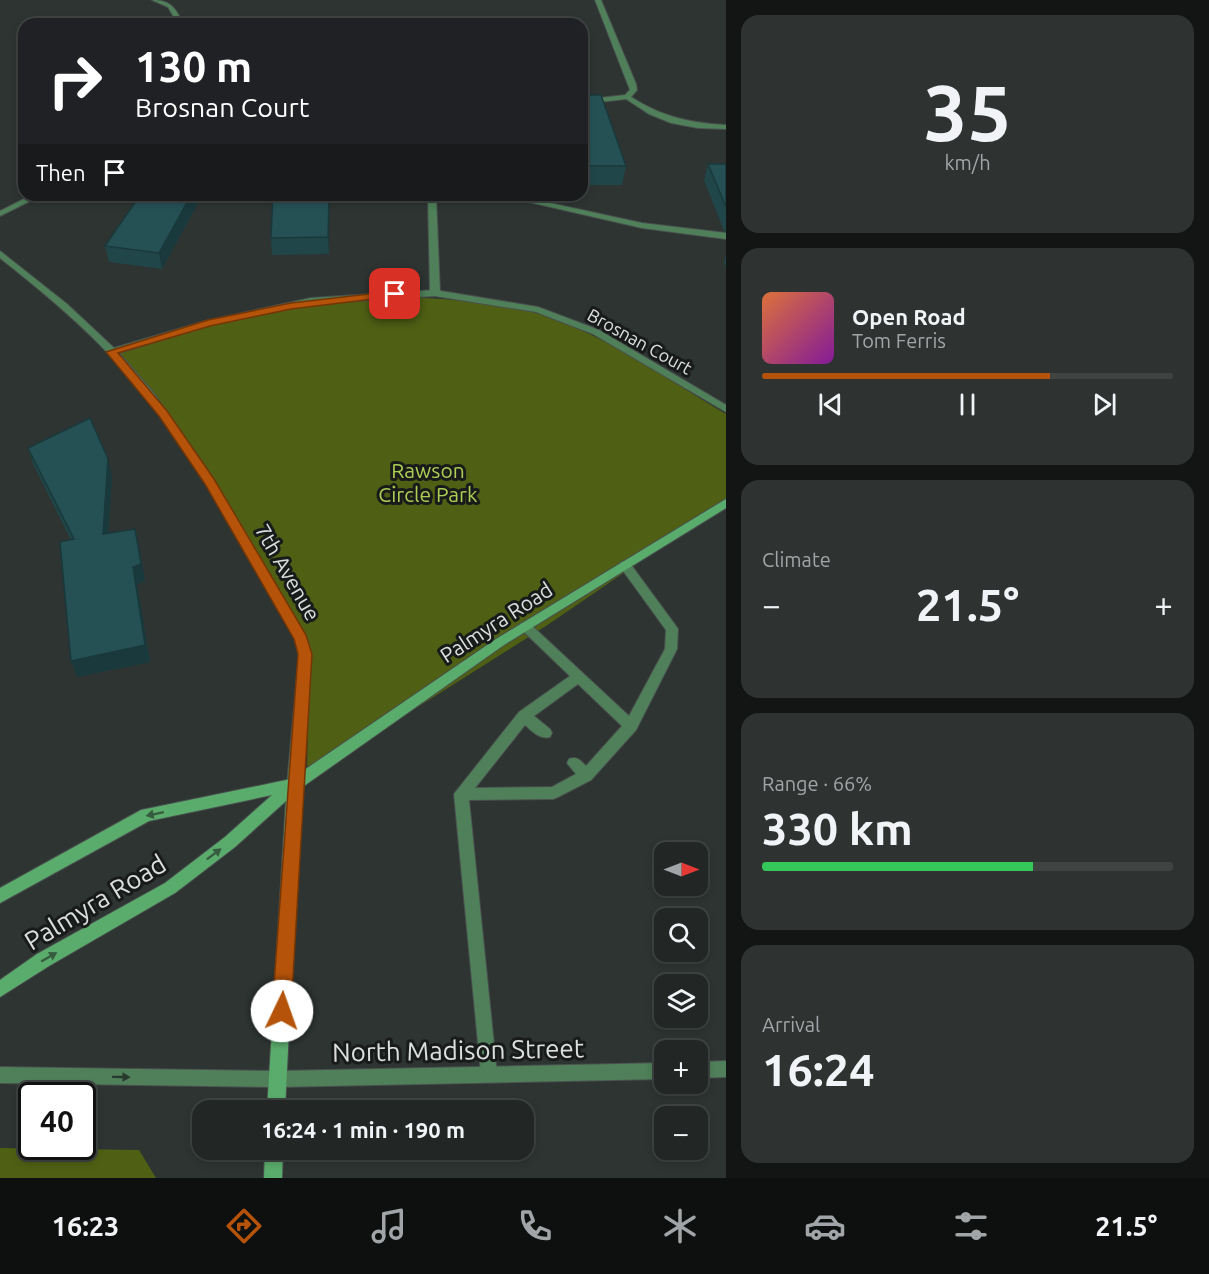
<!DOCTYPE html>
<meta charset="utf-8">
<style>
body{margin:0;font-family:Ubuntu,sans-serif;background:#2e3332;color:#f1f3f6;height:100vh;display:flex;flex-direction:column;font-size:22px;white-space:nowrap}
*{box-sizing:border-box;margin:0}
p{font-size:20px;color:#a2a5a7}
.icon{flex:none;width:33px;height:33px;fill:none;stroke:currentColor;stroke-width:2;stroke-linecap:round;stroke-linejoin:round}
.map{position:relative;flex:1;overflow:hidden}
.details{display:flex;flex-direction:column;gap:15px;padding:15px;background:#131515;width:483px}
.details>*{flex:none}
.guide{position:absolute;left:18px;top:18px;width:570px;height:183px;border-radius:18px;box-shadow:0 3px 9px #0003,0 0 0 2px #3f4443;background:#202124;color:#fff;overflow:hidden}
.needle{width:39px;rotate:90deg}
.tools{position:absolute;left:654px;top:842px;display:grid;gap:12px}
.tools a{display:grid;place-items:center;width:54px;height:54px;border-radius:12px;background:#222726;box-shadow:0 3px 9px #0003,0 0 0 2px #3f4443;font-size:30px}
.speed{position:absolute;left:18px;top:1082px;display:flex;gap:12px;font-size:30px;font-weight:700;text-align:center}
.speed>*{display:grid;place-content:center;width:78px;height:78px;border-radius:50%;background:#222726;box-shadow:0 3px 9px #0003,0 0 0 2px #3f4443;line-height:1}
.speed .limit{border:3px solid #111;border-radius:9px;background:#fff;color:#111}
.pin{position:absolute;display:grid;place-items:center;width:51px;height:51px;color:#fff;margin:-26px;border-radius:12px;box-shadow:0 3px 9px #0006}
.me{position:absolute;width:66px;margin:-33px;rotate:3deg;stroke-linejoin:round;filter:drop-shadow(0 0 4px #0008)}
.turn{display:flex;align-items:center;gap:21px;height:126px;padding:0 18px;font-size:27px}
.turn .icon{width:78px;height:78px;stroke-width:2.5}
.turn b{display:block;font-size:42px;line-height:51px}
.then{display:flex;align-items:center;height:57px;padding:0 18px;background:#0003;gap:12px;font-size:22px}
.big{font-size:45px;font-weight:700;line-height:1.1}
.details .card{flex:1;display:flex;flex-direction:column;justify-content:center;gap:9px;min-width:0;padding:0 21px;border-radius:18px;background:#2e3332}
.details .dial{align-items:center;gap:0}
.dial b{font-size:78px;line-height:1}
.song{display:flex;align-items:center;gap:18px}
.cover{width:72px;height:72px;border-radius:9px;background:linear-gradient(135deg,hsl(20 70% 55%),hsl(290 70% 35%))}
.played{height:6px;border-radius:3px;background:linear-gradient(90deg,#b45309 70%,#3f4443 70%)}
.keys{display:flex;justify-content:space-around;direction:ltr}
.heat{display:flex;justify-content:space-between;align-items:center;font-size:33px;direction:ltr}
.charge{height:9px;border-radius:4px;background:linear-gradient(90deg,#34c759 66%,#3f4443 0)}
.trip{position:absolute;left:192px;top:1100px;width:342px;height:60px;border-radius:18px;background:#222726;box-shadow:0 3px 9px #0003,0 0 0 2px #3f4443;font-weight:700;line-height:60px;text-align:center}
.dock{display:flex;height:96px;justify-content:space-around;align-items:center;background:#0e100f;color:#a2a5a7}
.dock .icon{width:42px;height:42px}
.dock .active{color:#b45309}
.dock b{font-size:27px;color:#f1f3f6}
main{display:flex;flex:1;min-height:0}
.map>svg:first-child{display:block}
.green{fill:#4f6014}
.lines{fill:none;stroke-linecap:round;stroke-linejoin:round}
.lane-casing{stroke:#49504e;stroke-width:2}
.street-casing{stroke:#49504e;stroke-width:2}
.secondary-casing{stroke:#49504e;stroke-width:2}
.lane{fill:#4f8059;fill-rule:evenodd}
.street{fill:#4f8059;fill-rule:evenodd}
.secondary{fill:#5aac6c;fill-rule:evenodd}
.wall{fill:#204649}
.shaded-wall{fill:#1a393c}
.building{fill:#255155;stroke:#1a393c;stroke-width:1.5}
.oneway{fill:#365c3f}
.oneway2{fill:#28392d}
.route{fill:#b45309;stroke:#753606;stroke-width:1.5}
.labels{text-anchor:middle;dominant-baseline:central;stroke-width:6;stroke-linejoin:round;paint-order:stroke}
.far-street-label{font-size:18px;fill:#dbe0df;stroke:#181b1a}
.park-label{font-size:21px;fill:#aecd54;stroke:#181b1a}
.street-label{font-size:21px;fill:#dbe0df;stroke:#181b1a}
.near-street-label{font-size:26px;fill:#dbe0df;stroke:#181b1a}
</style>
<main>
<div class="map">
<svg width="726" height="1178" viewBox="0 0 726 1178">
<rect width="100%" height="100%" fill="#2d3432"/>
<path class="green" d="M395 297C441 298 487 301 532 312 596 328 668 380 726 414V503L546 626 307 777 309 654 305 639 214 482 168 414 116 352 207 325 312 304Z
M0 1148 139 1150 156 1178H0Z"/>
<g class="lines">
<g class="lane-casing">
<path id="lane" d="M595 0H601L636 84 637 90 631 97C662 117 690 123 726 125V129L698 128 671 123 649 114 626 99 582 104V100L625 95 630 90Z
M428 195H436L440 293 435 296 430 293Z
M498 195H513L642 223 726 233V239L642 228Z
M625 561 629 562 676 626 678 629 677 649 636 730 591 780 558 797 553 799 469 800 497 1074 495 1080 489 1082 483 1080 481 1074 454 794 519 712 570 676 521 629 519 626 521 623H529L629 716 665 649 666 630 621 568 619 565 621 562ZM578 684 622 726 586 766C581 761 577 756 569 759L567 763 576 774 552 787 475 788 525 725C532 731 540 740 550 737L552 733 550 729 534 716Z"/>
</g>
<g class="street-casing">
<path id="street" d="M152 0C172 0 175 9 184 24H178L168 7Z
M32 195H42L0 216V211Z
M0 251 67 304 114 348 205 321 311 298 435 290 538 307 599 330 726 405V412L593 334 536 312 435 296 311 304 210 325 119 353 153 392 200 459 307 639 311 654 301 785 299 789 294 791 289 789 287 785 299 654 295 639C241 545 191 445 118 364 84 326 42 291 0 258Z
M726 1061V1077L698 1078V1062Z
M664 1063V1079L278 1087 0 1083V1067L278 1071Z"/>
</g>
<g class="secondary-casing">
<path id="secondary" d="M726 499V508L504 645 301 788 285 1110H267L286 801 235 847 175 893 49 966 0 997V980L37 954 165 883 225 837 272 795 149 821 0 903V888L141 810 291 779 496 639Z
M265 1149H283L282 1178H264Z"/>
</g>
<use href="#lane" class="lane"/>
<use href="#street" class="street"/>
<use href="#secondary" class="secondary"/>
</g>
<path class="wall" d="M582 95 626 166 622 185H582Z
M708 164H726V231H724L704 180Z
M140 195H197L198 203 162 269 109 262 105 246Z
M329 195V254L272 255 271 238Z
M726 255V268L724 262Z
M28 448 112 477 108 533 139 546 145 581 137 584 150 662 77 677 71 540 34 466Z"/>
<path class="shaded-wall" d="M191 195H197L198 203 162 269 159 253Z
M329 195V254L328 237Z
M108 459 112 477 107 551 103 534Z
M135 529 139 546 145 581 137 584 150 662 77 677 71 661 133 567Z"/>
<path class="building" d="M582 95H601L626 166H582Z
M708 164H726V207Z
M140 195H191L159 253 105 246Z
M273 195H329L328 237 271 238Z
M90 418 108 459 103 534 135 529 141 564 133 567 145 645 71 661 60 542 74 539 28 448Z"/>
<defs><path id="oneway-solid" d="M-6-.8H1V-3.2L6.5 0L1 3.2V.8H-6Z" transform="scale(1.5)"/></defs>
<g class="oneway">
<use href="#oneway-solid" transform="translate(155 814) rotate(168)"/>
<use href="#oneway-solid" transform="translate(214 854) rotate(-37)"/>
<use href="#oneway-solid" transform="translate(49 957) rotate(-30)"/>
</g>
<use class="oneway2" href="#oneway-solid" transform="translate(121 1077) rotate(1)"/>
<path class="route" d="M395 291 398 292V296L291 309 210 326 118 353 167 411 214 479 306 635 312 654 291 1011 288 1018 282 1020 275 1018 272 1011 298 654 294 639 205 484 159 416 106 352 208 320 291 303Z"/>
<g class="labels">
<g class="far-street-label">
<text transform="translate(640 341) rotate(29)">Brosnan Court</text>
</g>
<g class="park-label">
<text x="428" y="470">Rawson<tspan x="428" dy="24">Circle Park</tspan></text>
</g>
<g class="street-label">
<text transform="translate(288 572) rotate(60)">7th Avenue</text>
<text transform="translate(496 622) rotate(-33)">Palmyra Road</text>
</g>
<g class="near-street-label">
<text transform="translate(95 902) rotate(-31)">Palmyra Road</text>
<text transform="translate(458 1050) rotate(-1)">North Madison Street</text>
</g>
</g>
</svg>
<div class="tools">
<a><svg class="needle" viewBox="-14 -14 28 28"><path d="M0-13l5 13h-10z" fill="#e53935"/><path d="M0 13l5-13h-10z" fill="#a2a5a7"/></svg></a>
<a><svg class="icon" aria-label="search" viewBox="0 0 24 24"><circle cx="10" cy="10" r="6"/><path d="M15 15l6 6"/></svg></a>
<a><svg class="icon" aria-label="layers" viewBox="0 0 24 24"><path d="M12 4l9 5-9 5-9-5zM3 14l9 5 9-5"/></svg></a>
<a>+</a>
<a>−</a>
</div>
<div class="speed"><div class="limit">40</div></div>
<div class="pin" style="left:395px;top:294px;background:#d93025"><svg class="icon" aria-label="arrive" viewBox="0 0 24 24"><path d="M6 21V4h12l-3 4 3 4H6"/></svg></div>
<svg class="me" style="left:282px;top:1011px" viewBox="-20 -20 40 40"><circle r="19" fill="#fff"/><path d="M0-13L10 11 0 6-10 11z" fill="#b45309"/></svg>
<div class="trip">16:24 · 1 min · 190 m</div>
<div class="guide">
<div class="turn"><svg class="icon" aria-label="right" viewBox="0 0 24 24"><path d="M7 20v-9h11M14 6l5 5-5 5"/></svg><div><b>130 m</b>Brosnan Court</div></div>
<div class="then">Then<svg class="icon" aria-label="arrive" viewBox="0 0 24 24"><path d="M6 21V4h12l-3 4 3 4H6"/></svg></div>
</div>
</div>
<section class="details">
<div class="card dial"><b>35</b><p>km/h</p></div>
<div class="card">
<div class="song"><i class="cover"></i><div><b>Open Road</b><p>Tom Ferris</p></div></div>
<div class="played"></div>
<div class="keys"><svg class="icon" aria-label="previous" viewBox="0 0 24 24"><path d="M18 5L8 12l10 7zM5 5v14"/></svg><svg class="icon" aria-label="pause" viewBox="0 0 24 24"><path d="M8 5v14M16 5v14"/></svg><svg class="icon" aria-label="next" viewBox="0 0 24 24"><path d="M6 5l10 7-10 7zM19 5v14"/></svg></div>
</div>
<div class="card"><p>Climate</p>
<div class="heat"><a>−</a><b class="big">21.5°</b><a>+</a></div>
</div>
<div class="card"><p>Range · 66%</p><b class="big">330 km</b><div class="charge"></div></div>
<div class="card"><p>Arrival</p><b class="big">16:24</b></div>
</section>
</main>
<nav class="dock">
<b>16:23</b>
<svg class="icon active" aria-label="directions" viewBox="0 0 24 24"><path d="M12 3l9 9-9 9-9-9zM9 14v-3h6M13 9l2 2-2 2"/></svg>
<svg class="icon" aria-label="music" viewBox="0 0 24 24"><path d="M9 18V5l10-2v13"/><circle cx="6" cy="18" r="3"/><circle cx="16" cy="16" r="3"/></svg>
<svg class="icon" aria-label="phone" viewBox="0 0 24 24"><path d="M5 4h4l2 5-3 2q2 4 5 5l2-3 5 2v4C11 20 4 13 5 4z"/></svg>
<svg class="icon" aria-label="climate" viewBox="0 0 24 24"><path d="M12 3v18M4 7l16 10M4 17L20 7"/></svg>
<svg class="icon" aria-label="car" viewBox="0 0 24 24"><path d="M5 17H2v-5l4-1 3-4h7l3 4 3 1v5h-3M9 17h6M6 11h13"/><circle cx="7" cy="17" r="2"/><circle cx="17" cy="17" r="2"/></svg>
<svg class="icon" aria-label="filters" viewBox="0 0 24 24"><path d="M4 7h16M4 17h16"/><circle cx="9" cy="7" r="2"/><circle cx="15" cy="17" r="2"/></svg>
<b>21.5°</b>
</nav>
